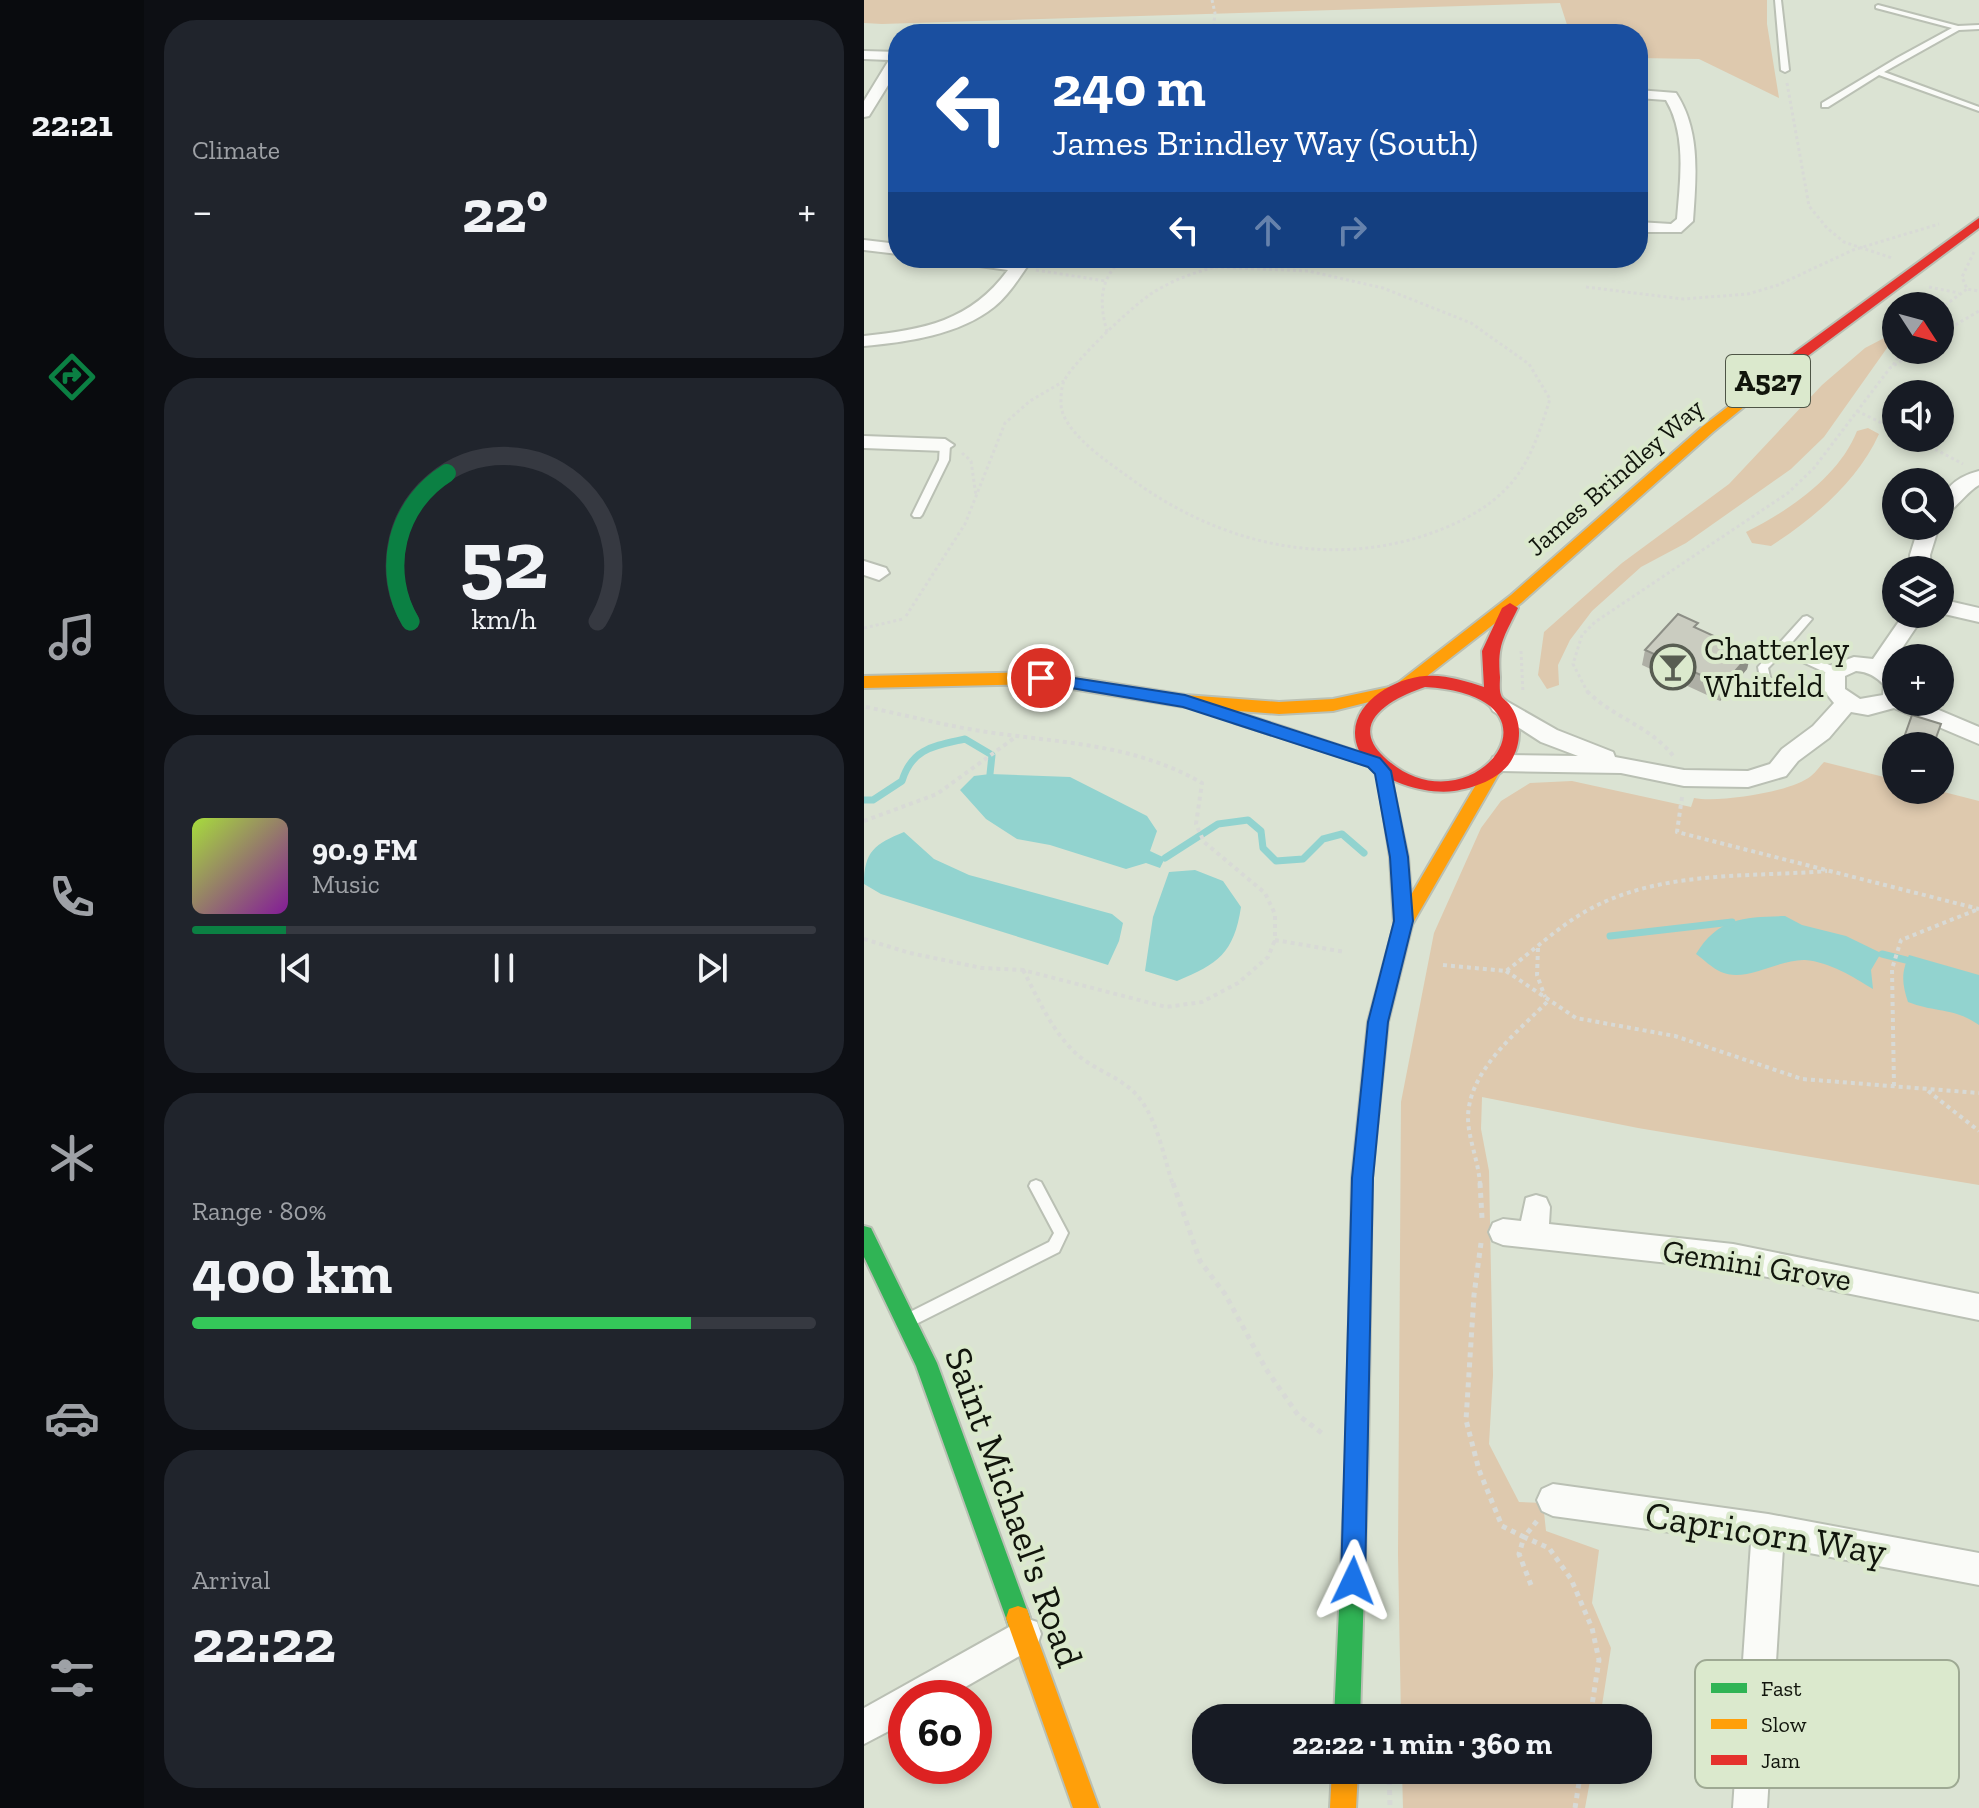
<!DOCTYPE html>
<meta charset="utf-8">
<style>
body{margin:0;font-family:"Zilla Slab",serif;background:#20242c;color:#f1f3f6;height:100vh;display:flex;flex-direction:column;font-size:30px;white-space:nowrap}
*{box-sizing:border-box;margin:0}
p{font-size:26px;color:#9ea1a6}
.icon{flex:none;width:44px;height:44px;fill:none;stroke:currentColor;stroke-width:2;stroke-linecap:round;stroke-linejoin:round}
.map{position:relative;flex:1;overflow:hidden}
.sheet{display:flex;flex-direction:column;gap:20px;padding:20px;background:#0d0f14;width:720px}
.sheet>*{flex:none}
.hud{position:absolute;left:24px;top:24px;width:760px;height:244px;border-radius:32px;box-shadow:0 4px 12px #0003;background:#1a4fa0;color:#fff;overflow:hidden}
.needle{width:52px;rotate:126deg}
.fabs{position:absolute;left:1018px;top:292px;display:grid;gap:16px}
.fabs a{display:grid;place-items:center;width:72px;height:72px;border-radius:50%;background:#171b24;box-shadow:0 4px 12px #0003;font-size:40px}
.speed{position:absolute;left:24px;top:1680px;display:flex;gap:16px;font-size:40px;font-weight:700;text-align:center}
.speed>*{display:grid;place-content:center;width:104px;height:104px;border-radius:50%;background:#171b24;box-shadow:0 4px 12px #0003;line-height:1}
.speed .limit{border:12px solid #d22;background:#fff;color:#111}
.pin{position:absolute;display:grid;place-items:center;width:68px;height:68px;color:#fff;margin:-34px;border:4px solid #fff;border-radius:50%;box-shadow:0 2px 8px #0007}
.me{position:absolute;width:88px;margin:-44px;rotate:2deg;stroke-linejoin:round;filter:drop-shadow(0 0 6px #0008)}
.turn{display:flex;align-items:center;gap:28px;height:168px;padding:0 32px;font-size:36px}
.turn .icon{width:104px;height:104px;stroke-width:2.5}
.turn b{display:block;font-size:56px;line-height:68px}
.lanes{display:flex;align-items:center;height:76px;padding:0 32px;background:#0003;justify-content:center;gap:40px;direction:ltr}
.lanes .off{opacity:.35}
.big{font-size:60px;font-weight:700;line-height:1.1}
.sheet .widget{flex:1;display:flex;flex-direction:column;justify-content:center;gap:12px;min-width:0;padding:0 28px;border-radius:32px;background:#20242c}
.sheet .dial{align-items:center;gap:0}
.dial svg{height:208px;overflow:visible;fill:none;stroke:#363941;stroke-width:7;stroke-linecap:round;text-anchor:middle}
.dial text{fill:#f1f3f6;stroke:none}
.song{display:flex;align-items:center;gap:24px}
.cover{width:96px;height:96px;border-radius:12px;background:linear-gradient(135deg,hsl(80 70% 55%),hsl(290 70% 35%))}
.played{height:8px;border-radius:4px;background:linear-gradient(90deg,#0b8043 15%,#363941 15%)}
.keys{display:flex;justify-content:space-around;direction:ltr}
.heat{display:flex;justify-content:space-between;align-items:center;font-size:44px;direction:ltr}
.charge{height:12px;border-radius:6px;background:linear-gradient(90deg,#34c759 80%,#363941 0)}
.trip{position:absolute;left:328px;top:1704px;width:460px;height:80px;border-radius:32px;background:#171b24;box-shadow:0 4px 12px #0003;font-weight:700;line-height:80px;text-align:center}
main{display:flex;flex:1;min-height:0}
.dock{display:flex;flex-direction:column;width:144px;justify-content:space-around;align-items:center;background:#090b0e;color:#9ea1a6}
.dock .icon{width:56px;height:56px}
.dock .active{color:#0b8043}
.dock b{font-size:36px;color:#f1f3f6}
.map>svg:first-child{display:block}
.green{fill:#dec9ae}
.water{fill:#92d3cf}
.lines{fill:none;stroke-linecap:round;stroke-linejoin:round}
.stream{stroke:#92d3cf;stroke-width:7}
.lane-casing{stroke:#bac0b4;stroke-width:4}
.street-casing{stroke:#bac0b4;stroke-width:4}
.fast-casing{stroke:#bac0b4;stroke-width:4}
.slow-casing{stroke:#bac0b4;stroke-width:4}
.jam-casing{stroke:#bac0b4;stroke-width:4}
.path-far2{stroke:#d8dad6;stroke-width:3;stroke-dasharray:3 3;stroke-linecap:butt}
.path-far1{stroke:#d8dad6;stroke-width:4;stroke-dasharray:4 4;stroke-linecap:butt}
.path{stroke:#d8dad6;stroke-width:5;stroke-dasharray:5 5;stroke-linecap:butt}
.lane{fill:#fafbf8;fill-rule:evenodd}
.street{fill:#fafbf8;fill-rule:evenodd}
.fast{fill:#30b455;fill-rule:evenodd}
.slow{fill:#ff9f0a;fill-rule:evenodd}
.jam{fill:#e5322d;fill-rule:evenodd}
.wall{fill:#aeafa5}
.shaded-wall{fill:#8d8f86}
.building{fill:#caccc0;stroke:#8d8f86;stroke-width:2}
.route{fill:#1a73e8;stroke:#114b97;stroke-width:2}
.labels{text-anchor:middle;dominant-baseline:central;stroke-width:8;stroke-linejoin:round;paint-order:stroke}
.far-street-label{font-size:26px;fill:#11150c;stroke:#dbe9cd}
.shield{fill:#dbe9cd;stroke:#4e5546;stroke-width:2}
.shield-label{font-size:30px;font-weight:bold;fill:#11150c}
.poi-label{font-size:32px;fill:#11150c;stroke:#dbe9cd;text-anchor:start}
.street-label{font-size:32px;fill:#11150c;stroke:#dbe9cd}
.near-street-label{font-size:38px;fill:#11150c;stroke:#dbe9cd}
.key{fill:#dbe9cd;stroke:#9ea993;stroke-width:2}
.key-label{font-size:22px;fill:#11150c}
</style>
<main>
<nav class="dock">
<b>22:21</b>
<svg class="icon active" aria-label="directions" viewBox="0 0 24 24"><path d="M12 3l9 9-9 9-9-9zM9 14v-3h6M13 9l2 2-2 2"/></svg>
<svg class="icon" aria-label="music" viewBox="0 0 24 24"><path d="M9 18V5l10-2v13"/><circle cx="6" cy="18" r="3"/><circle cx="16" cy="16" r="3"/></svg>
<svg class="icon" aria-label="phone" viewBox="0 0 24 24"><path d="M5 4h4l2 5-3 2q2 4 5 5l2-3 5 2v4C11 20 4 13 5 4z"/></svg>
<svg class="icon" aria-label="climate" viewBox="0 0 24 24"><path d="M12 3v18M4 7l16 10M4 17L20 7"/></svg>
<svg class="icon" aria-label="car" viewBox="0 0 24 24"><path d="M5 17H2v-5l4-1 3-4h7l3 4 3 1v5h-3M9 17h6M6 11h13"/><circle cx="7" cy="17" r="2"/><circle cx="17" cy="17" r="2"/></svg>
<svg class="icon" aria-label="filters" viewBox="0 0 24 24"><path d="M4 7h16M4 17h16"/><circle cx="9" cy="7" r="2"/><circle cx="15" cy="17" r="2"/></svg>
</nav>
<section class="sheet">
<div class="widget"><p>Climate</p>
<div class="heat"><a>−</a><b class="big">22°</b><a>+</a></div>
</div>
<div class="widget dial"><svg viewBox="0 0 100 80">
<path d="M14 69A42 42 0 1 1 86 69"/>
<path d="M14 69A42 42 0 0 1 28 12" stroke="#0b8043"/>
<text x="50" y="56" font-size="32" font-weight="700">52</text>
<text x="50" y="72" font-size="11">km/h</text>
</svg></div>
<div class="widget">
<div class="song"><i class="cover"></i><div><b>90.9 FM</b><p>Music</p></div></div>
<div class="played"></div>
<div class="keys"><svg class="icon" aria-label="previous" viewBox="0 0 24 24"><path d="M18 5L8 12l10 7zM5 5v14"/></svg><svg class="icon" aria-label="pause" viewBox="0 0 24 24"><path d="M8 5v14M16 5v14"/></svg><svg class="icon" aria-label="next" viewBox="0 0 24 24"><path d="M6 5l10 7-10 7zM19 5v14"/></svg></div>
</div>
<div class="widget"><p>Range · 80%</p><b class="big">400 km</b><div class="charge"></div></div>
<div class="widget"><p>Arrival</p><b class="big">22:22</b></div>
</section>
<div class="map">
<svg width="1115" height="1808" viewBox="0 0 1115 1808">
<rect width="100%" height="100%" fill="#dbe3d3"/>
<path class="green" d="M0 0H903V24L915 98 835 59 774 58V34H706L696 3 18 24 0 23Z
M1024 336 1023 348 960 437 927 469 822 543 777 567 728 611 706 640 694 665 695 685 683 689 674 675 680 632 758 563 865 484 958 385 1001 348Z
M1004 428 1015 434C994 481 950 518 907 546L888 543 882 532C924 511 975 477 993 431Z
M960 762 1032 780V790H1072L1115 801V1185L774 1128 618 1097 617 1129 625 1171 629 1375 625 1444 655 1502 679 1503 682 1531 735 1550 728 1603 747 1648 736 1718H537L534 1554 537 1102 570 933 617 828 637 801 666 783 708 781 827 807 830 798C855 803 928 792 947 776 952 772 956 766 960 762Z
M538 1770H728L721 1808H539Z"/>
<path class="water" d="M126 774 206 777 283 816 293 831 286 851 301 858 296 868 282 863 262 869 186 845 153 839 122 819 96 790 110 776Z
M40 832 70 859 105 875 248 914 259 923 255 941 244 965 17 894 0 884C0 851 11 844 40 832Z
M331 870 359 881 377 907C370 953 354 964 313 981L281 971 289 917 305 872Z
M921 916 938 925 982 936 1017 953 1007 970 1009 989C989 977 966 962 941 960 914 959 883 983 857 972 848 968 839 959 832 954 854 917 882 917 921 916Z
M1045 955 1115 975V1025C1089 1007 1072 1013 1044 1002 1038 984 1037 973 1045 955Z"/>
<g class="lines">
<path class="stream" d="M0 800H9L38 781C48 748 70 746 101 739L128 755 126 774
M301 858 354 824 384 820 397 831 399 848 412 861 439 859 459 839 478 834 500 853
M746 936 868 922
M1018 954 1042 960"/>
<g class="lane-casing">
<path id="lane" d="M911 0H917L925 70 921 72 917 70Z
M1014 5 1094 26 1115 25V29L1095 30 1020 72 1115 107V111L1015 75 964 107H958V103L1033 58 1088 28 1012 8V6Z
M81 442 86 445 85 460 58 515 56 517H50L48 515 75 460 76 445Z
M943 616 948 619 924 647 975 669 976 672 975 675H967L919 653 904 668 906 677 917 689 916 692H908L896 678 894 667 939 617Z
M172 1180 177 1182 204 1233 195 1252 50 1325 45 1327 40 1325 38 1320 40 1315 185 1242 190 1233 165 1186 167 1182Z"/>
</g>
<g class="street-casing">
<path id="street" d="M0 51 34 52V69L5 116 0 117V101L25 60 0 59Z
M774 90 812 93C837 131 832 177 829 221L817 232H774V222L807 224 813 219C816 181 823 135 802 100L774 98Z
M0 240 34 244V254L0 250Z
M86 258 150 261 153 258H169C157 275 146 294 130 307 95 335 43 342 0 346V336C59 330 107 321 144 270L94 263Z
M0 436 81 439 90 445 81 451 0 448Z
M1115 471V485C1101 493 1089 513 1076 517 1076 491 1089 478 1115 471Z
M1055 526H1075L1066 555 1067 570H1047L1046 555Z
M0 561 22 568 25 573 15 580 0 575Z
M1076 599 1115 608V622L1076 613Z
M1040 614H1061L1026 666 1032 671V702H1056L1115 727V744L1030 708 1004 715 987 712 965 738 934 761 922 776 884 787 820 786 757 773 637 771 629 769 626 763 629 757 637 755 714 756 677 742 629 711 626 706 629 701 637 698 693 730 749 752 751 757 820 770 884 771 906 764 918 749 949 726 970 703 957 687 963 667 990 657 1009 659ZM992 671C1004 672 1012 676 1020 685L1019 695 996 699 981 689V676Z
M672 1195 682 1198 686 1207 685 1224 869 1244 1115 1294V1320L869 1270 639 1245 629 1241 625 1232 629 1223 639 1219 657 1221 662 1198Z
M689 1484 904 1514 1115 1553V1585L919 1548 903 1808H869L887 1543 689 1516 678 1511 673 1500 678 1489Z
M161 1618 173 1622 177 1634 173 1646 82 1698H42V1722L0 1744V1708Z"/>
</g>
<g class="fast-casing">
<path id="fast" d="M539 918 545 920 548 925 524 1022 508 1178 504 1459 496 1718H470L482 1459 488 1178 504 1022 530 925 533 920Z
M0 1226 7 1228 73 1363 166 1618 163 1627 154 1630 145 1627 142 1618 52 1366 0 1257Z"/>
</g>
<g class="slow-casing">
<path id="slow" d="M928 357 935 361 933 364 849 432 657 603 544 691 535 692 533 695 469 711 415 714 321 707 177 684 0 688V676L177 672 321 695 415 702 469 699 530 686 647 595 839 426Z
M377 713 516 759 517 766 525 767 544 857 547 895 623 766H635L637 770 545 930H533L530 925 526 857 512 768 371 723 369 719 371 715Z
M154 1606 163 1609 166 1618 235 1808H209L142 1618 145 1609Z
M468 1770H494L492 1808H466Z"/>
</g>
<g class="jam-casing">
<path id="jam" d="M1115 218V228L933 364H923V358Z
M646 603 654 608C640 637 633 644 636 677 636 682 635 690 637 695 638 699 642 700 645 704 658 720 658 743 647 761 636 779 610 788 590 791 557 796 490 775 491 732 492 700 532 678 561 676 580 674 602 681 620 687L618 651 638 608ZM561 687C718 696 605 837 520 757 482 721 531 697 561 687Z"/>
</g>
<path class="path-far2" d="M348 0 351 13 349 34
M923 83 945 206 963 228 980 242 1028 258
M1110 252 1098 277 1103 289 1115 291
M470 258C508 263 553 275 589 258
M351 267 444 271 519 288 607 323 665 364 686 399C677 427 668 458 649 481 627 508 594 524 562 535 459 569 352 542 266 478 244 462 207 438 198 411 196 404 197 387 200 381 208 363 271 303 290 292 309 280 329 273 351 267Z
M172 270 241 281
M722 287 819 299 884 294 914 285 989 250 1075 224
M1065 287 1095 293
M1076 309 1103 289
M243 332C235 302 235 280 259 258
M1076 334 1115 311
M1029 365 1039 350
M993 411 1032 430
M1050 438 1099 464
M98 453 107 461 112 496
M42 616 101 524 141 423 166 401 200 381
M0 628 39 619
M657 651 659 693
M724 693 709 664 718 635 731 622 924 493 950 468 1026 368 1054 350"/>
<path class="path-far1" d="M723 691C749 718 787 726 810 757
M2 707C42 715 82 726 123 732 198 743 271 744 338 783L332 824 340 842 401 893 411 914V940L481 952
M818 797 813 832 1115 909
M0 821 73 794 153 736
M0 939 46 953 118 968 159 970 302 1007 338 1002 374 983 404 957 411 940
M674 948 673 975 681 997
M579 965 642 971C673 948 702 919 738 903 807 871 889 877 963 871
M159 970C175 1000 189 1034 216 1057 235 1072 261 1079 276 1099 294 1122 300 1158 309 1185
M642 971 712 1018 811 1036 938 1079 1115 1093
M1030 1086 1028 969 1037 940 1112 910
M1064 1091 1115 1131
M616 1185C615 1162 604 1139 604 1117 605 1069 655 1031 685 1000"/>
<path class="path" d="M309 1183 336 1261 361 1294 402 1369 434 1415 459 1434
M616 1183 618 1218
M617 1243 610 1295 602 1420 615 1470 638 1526 660 1537 673 1521
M667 1585 655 1554 660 1537 685 1548 707 1579 728 1628 735 1660 726 1718
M525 1770 526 1808
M711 1808 717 1770"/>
<use href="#lane" class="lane"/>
<use href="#street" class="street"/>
<use href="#fast" class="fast"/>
<use href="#slow" class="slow"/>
<use href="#jam" class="jam"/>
</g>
<path class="wall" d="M833 628 887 653 883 669 856 701 778 665 781 650Z"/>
<path class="shaded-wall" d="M887 653 883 669 856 701 859 685Z"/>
<path class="building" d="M814 614 834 623 830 627 887 653 859 685 781 650Z
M1048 715 1077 724 1069 746H1037Z"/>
<path class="route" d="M177 673 321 695 516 758 527 771 544 857 549 921 524 1022 509 1178 501 1581 497 1590 489 1593 480 1590 477 1581 488 1178 504 1022 530 921 526 857 511 774 504 767 319 707 172 682 169 678Z"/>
<defs>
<g id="bar-ring" transform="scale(2.3)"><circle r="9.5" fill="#dbe9cd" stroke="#585d52" stroke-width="1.5"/><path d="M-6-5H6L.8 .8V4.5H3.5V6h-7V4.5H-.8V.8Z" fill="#585d52"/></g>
</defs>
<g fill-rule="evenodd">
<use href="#bar-ring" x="809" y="667"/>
</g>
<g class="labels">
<g class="far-street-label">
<text transform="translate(751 477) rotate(-41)">James Brindley Way</text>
</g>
<rect class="shield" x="862" y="355" width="84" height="52" rx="6"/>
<g class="shield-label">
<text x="904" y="381">A527</text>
</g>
<g class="poi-label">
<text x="840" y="649">Chatterley<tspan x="840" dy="37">Whitfeld</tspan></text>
</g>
<g class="street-label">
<text transform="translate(893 1265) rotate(9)">Gemini Grove</text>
</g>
<g class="near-street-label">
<text transform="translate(150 1507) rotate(70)">Saint Michael's Road</text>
<text transform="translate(902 1533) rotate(9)">Capricorn Way</text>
</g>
</g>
<rect x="831" y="1660" width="264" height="128" rx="12" class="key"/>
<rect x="847" y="1683" width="36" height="10" fill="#30b455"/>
<rect x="847" y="1719" width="36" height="10" fill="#ff9f0a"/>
<rect x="847" y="1755" width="36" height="10" fill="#e5322d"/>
<g class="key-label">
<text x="897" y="1696">Fast</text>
<text x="897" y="1732">Slow</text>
<text x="897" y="1768">Jam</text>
</g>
</svg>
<div class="fabs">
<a><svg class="needle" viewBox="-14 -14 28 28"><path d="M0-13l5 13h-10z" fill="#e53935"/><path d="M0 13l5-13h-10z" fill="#9ea1a6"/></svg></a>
<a><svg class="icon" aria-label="sound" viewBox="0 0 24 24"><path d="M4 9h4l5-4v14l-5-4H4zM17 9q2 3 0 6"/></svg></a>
<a><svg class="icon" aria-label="search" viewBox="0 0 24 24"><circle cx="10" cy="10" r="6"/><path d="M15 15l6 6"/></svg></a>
<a><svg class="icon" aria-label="layers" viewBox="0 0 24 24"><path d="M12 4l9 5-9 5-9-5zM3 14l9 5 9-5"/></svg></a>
<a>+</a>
<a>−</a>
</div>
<div class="speed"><div class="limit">60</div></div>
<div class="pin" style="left:177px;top:678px;background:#d93025"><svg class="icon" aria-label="arrive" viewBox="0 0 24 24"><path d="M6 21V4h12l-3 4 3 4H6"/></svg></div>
<svg class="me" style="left:489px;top:1581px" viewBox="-20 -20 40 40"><path d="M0-17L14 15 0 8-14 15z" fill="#1a73e8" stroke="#fff" stroke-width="4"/></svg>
<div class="trip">22:22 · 1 min · 360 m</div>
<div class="hud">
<div class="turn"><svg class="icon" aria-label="left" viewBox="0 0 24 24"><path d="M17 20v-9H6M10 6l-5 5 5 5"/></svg><div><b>240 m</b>James Brindley Way (South)</div></div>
<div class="lanes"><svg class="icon" aria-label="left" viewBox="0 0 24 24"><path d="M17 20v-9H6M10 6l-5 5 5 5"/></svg><svg class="icon off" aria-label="ahead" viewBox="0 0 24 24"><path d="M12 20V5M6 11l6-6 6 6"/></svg><svg class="icon off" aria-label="right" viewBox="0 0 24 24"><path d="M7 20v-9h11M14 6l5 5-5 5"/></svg></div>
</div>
</div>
</main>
